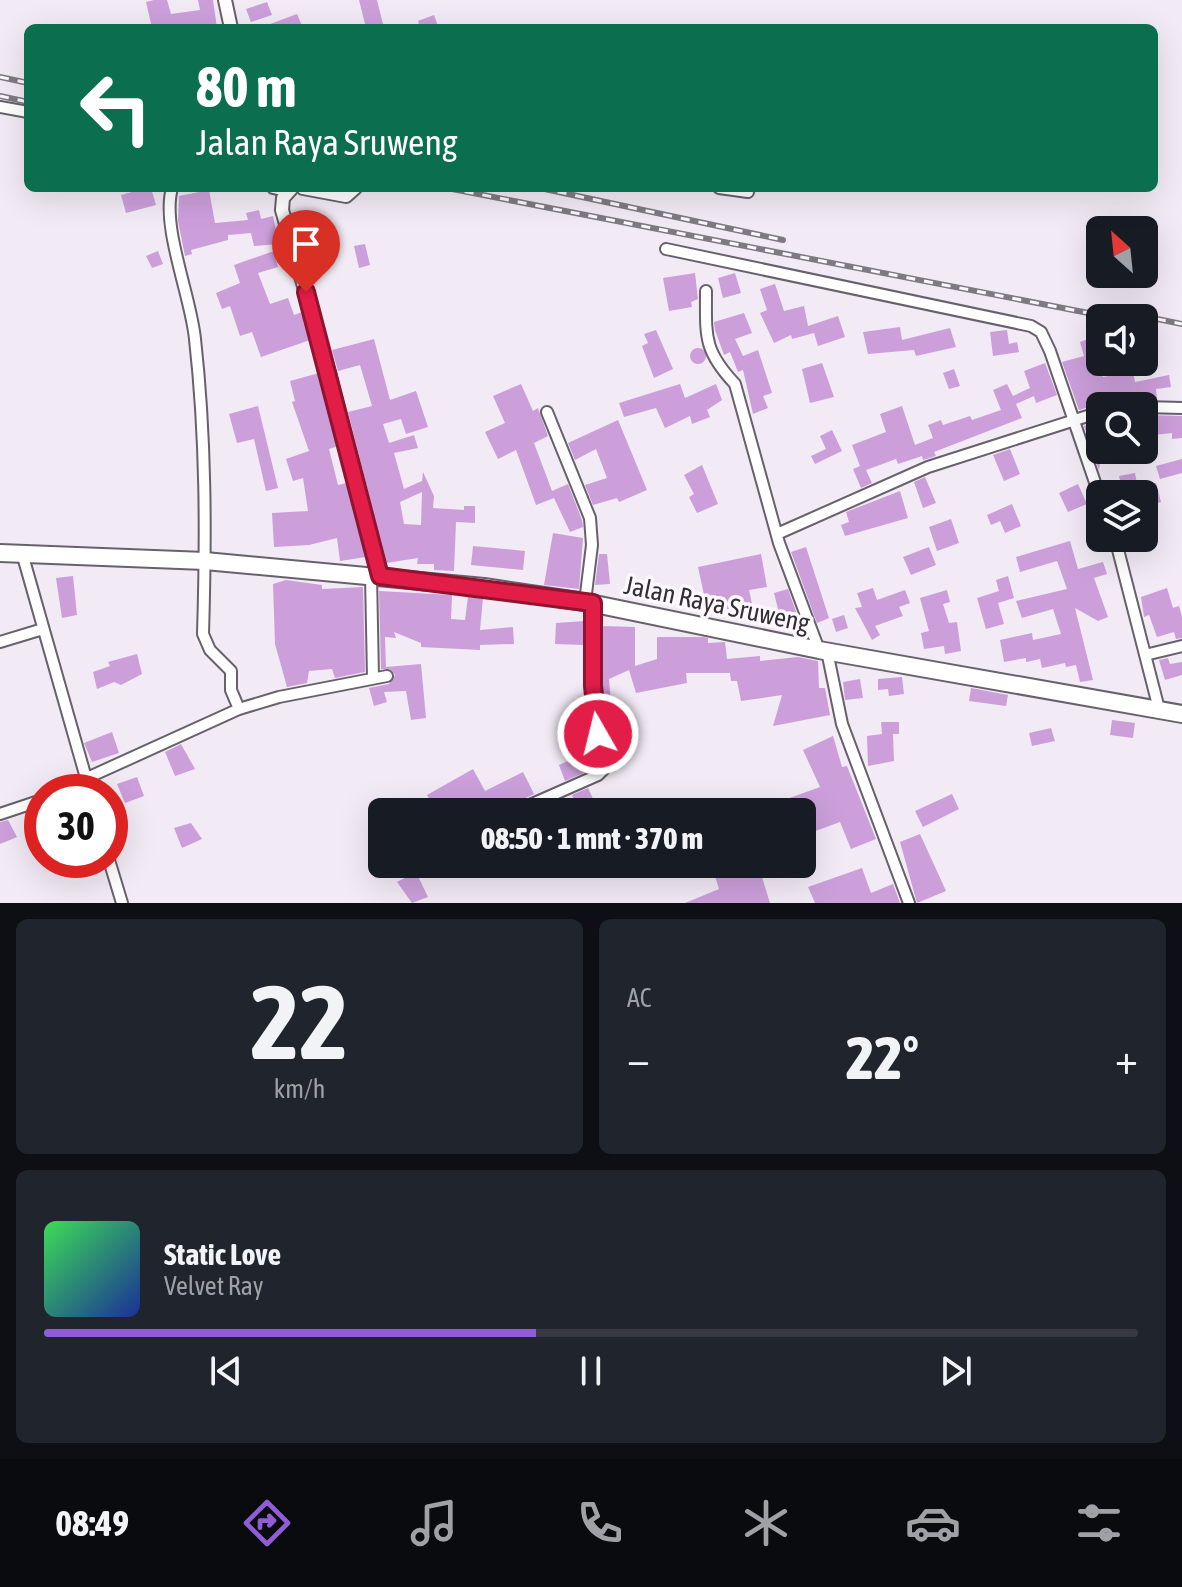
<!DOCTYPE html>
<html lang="id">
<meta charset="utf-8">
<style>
body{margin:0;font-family:"Asap Condensed",sans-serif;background:#20242c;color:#f1f3f6;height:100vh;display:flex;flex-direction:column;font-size:30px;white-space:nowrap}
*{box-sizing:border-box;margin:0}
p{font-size:26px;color:#9ea1a6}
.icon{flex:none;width:44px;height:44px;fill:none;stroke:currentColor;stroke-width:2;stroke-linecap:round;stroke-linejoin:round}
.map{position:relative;height:903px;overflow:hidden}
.details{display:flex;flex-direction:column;gap:16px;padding:16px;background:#0d0f14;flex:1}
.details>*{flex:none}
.guide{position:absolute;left:24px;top:24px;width:1134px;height:168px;border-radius:12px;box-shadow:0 8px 32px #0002;background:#0b6e4f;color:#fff;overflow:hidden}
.needle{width:52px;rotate:333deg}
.controls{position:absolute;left:1086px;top:216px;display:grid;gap:16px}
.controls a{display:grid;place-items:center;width:72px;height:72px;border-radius:12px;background:#171b24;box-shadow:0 8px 32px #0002;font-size:40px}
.speed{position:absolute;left:24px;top:774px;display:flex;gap:16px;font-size:40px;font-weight:700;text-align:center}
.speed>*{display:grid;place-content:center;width:104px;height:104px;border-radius:50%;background:#171b24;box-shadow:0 8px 32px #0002;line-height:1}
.speed .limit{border:12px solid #d22;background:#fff;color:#111}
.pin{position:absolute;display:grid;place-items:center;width:68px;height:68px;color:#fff;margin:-82px -34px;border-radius:50% 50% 50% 0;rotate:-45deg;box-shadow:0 0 8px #0007}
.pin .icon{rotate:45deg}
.me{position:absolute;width:88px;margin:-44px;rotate:352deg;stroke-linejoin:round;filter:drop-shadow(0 0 6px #0008)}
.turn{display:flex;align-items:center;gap:28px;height:168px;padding:0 40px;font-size:36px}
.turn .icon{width:104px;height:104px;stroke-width:2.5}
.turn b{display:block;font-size:56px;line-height:68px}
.big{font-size:60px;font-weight:800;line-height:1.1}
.details .card{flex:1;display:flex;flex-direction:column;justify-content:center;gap:12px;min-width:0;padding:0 28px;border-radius:12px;background:#20242c}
.details .dial{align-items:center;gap:0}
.dial b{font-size:104px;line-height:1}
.song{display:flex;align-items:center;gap:24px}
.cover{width:96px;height:96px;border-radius:12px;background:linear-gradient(135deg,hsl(130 70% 55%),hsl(230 70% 35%))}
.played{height:8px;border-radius:4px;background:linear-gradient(90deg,#905dd6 45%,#363941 45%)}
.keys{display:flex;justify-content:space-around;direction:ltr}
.heat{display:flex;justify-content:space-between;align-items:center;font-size:44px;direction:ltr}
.details .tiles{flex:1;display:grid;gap:16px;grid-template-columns:1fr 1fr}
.card:last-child{grid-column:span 2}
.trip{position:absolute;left:368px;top:798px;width:448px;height:80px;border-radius:12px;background:#171b24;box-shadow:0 8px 32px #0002;font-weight:800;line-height:80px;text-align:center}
.menu{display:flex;height:128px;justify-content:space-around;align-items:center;background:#090b0e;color:#9ea1a6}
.menu .icon{width:56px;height:56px}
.menu .active{color:#905dd6}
.menu b{font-size:36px;color:#f1f3f6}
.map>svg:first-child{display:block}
.building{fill:#cc9fdb;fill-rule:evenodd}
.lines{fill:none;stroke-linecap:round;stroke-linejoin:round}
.minor-casing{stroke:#68616b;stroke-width:14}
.tertiary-casing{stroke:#68616b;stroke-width:16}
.trunk-casing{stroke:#68616b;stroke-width:20}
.minor{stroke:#fff;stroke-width:10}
.tertiary{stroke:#fff;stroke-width:12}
.trunk{stroke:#fff;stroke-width:16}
.rail-casing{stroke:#7f7a81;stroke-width:6}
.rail{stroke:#fdf8ff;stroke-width:3;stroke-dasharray:9;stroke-linecap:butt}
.route-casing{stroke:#92132f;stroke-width:20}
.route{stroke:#e11d48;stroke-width:14}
.labels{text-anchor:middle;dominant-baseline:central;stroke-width:7;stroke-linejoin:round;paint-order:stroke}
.street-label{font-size:26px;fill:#322f33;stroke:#fdf8ff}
</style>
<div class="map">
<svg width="1182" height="903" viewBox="0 0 1182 903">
<rect width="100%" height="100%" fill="#f2eaf5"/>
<path class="building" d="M154 0H167L171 14 200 10 198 0H213L217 28H152L146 2Z
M359 0H377L384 28H366Z
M267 2 272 15 251 22 246 9Z
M297 14 303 28H262V27Z
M434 15 438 26 420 28 418 21Z
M146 188H151L156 205 126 213 121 195Z
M209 190 215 223 248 220 246 213 259 210 261 219 273 216 279 244 254 246 251 233 228 235V240L191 250 192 254 185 256 178 221 179 196Z
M365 244 370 265 359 268 354 246Z
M158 251 163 264 152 268 146 256Z
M274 251 278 267 258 273 270 304 288 298 294 315 302 312 310 340 261 357 252 332 240 336 230 306 222 309 216 293 240 283 234 265Z
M695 273 698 299 691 302 692 307 669 311 663 278Z
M735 273 741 293 723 298 718 278Z
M775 284 784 311 804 306 808 326 838 316 845 337 818 346 814 333 792 339 791 335 774 343 760 313 767 310 760 289Z
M744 313 752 333 735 339 743 356 758 350 772 393 763 396 768 408 753 414 743 370 738 372 730 352 724 355 715 330 714 322Z
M900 327 902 340 950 328 956 347 916 356 914 350 868 354 863 332Z
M656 330 673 369 654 378 642 346 648 343 644 334Z
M1007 330 1009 344 1017 342 1019 352 993 356 990 332Z
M1091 338 1103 377 1133 371 1135 382 1169 375 1171 387 1156 389 1157 399 1139 401V397L1123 400 1122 397 1079 410 1062 362 1084 356 1080 342Z
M374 339 390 400 416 391 428 427 406 434 401 419 383 424 389 443 414 435 418 448 394 453 404 489 422 481 423 472 434 496 433 508 464 510V506H475V523L456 522 454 571 434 570V564H417L418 558 386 563 348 412 372 406 360 365 338 371 332 350ZM422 492 421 525 404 524 400 502Z
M690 356a8 8 0 1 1 16 0a8 8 0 1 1-16 0Z
M822 363 834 397 810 403 802 369Z
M1045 363 1057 395 1036 403 1034 396 1016 404 1022 418 934 452 936 456 923 460 922 456 898 464 896 459 866 470 872 483 861 488 853 469 860 466 852 445 886 432 880 414 902 406 915 445 933 438 928 425 941 420 943 425 970 416 972 420 1001 410 993 390 1007 384 1013 396 1030 388 1024 371Z
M954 369 960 386 949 389 943 373Z
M319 373 338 446 329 449 338 485 347 483 366 557 340 561 337 538 309 545 274 547 272 513 308 511 303 478 293 481 286 459 309 451 292 402 295 401 290 381Z
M521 384 533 411 538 408 548 436 534 443 552 491 568 484 582 520 583 527 570 532 554 498 536 505 516 450 498 459 485 432 505 423 493 396Z
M680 384 685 398 716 384 722 400 707 410 710 417 692 424 690 416 665 428 656 408 624 417 619 403Z
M258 406 278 488 266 491 254 439 237 443 229 414Z
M1144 415 1182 416V438L1172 439V433L1144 436Z
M618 420 647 490 619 502 617 498 593 505 585 485 607 478 596 449 575 460 568 443Z
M1100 420V450H1112L1115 458 1100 463 1099 470 1084 426Z
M832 430 842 451 815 464 811 456 826 449 820 436Z
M1010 449 1020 474 1004 481 993 455Z
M1182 459V473L1160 479 1156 466Z
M702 465 718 504 697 513 689 497 694 494 684 475Z
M1135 473 1138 489 1123 492 1119 476Z
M925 477 936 503 923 508 914 482Z
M1156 483 1161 502 1144 507V486Z
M1078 484 1087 504 1068 512 1059 493Z
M900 491 908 518 845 536 841 525 849 522 846 512Z
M1012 504 1021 526 1005 533 1000 521 991 525 987 515Z
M1144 512 1155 540 1144 544Z
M951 519 959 543 937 551 929 527Z
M553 533 583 538 579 589 544 585Z
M1070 541 1078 569 1103 562 1107 574 1094 578 1108 617 1098 621 1075 608 1093 680 1080 682 1076 665 1066 667 1065 663 1042 668 1040 659 1026 662V658L1004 662 1000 640 1032 633 1033 640 1061 634 1053 609 1022 618 1016 601 1067 589 1057 561 1020 572 1016 557Z
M473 546 525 551 523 570 471 565Z
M806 547 829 618 817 623 791 552Z
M929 547 936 565 911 575 903 557Z
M599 554H607L610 584 595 585Z
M761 554 767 587 749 590 752 604 708 613 698 567Z
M73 576 77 615 62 618 56 578Z
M1008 576 1014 598 998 603 1004 624 986 629 977 598 999 591 996 580Z
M286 580 322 585V589L363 587 365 672 335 678 332 669 309 671 307 683 287 687 275 644 273 584Z
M873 588 877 600 905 590 910 603 899 607 903 616 875 626 880 635 872 640 855 608 862 607 857 593Z
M1167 588 1173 608 1179 606 1182 617V638L1176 639 1174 632 1157 637 1149 615 1144 617 1141 597Z
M788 589 799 620 782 625 774 593Z
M947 590 950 602 943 604 949 623 957 622 961 651 945 654 944 646 924 649 921 633 929 631 920 598Z
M379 591 452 595 451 619 465 620 468 597 483 598 480 630 513 627 514 644 480 645V650L421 647V643L394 632 396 638 385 637 386 667 421 664 426 718 411 720 406 691 384 692 387 702 374 706 369 688 389 684 395 675 390 669H381Z
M844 615 848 628 836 632 832 619Z
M585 621V645L555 644 556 623Z
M601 626 635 627V666L657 659V637H703L708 638V643L725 642 727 659 760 656V661L798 657 818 661 819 688H825L830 715 773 726 782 695 741 701 737 681H731L730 673H686L687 683 636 693 629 670 609 679 612 715 603 716Z
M137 654 142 674 121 685 114 682 97 689 93 672 110 666 108 662Z
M1168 658 1170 664 1182 662V675L1165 680 1159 660Z
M902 677 904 694 889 696 888 689 878 690V679Z
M860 679 863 698 845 700 843 682Z
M971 688 1008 695 1006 706 969 701Z
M1112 720 1135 723 1133 738 1110 735Z
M881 722H899V734H893L894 761 868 766 867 736 882 734Z
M1051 728 1055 741 1032 746 1029 733Z
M112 732 119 753 92 762 84 743Z
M590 732 594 755 581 758 586 772 565 781 559 765 568 761 565 750 579 746 576 735Z
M833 736 842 767 847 766 876 839 851 849 840 822 802 836V812L754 811 820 787 803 750Z
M181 744 195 769 175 776 165 752Z
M473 769 485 791 523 772 534 794 511 805 504 812H499L496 804 481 812H437L427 795Z
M137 777 144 796 125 803 117 784Z
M588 788 595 803 579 811 572 795Z
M952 794 959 809 923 827 915 811Z
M8 820 17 837 0 844V822Z
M191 823 202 839 182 848 174 828Z
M920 834 946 891 917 903 900 842Z
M732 864H758L770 903H685L719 889 713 870Z
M862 868 871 893 893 884 900 903H815L808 887Z
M416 872 428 897 412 903 397 882Z"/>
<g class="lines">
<g class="minor-casing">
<path id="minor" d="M0 107 28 112
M172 188C161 227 191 296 195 339 206 437 206 535 203 634L210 650 231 671V690L239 709
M273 188 286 191
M719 188 748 192 749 188
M666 249 1031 326 1041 332 1050 351 1100 497
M706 291C706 336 703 350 735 384L779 543 819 650
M1144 407 1182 408
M547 412 590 518 592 545 585 602
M777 534 928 467 1100 412
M1115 538 1159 709
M22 553 90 792
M371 575 373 678
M0 642 43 629
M827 651 842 724 909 903
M1145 655 1182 646
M87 778 239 709 279 697 387 676
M65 792 88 784
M514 812 598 775 604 769 594 710 593 603
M0 814 42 800
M109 860 122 903"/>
</g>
<g class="tertiary-casing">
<path id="tertiary" d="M225 0 231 28
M292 188 283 198 282 210 329 373 380 576
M303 188 346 196 355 188"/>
</g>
<g class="trunk-casing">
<path id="trunk" d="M0 553 205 561 484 587 585 602 819 650 1182 714"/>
</g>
<use href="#minor" class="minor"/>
<use href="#tertiary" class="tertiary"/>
<use href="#trunk" class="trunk"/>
<g class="rail-casing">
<path id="rail" d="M0 77 28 83
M0 96 28 102
M447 188 1114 318
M540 188 783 240
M1104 308 1182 324"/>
</g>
<use href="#rail" class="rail"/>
</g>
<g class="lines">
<g class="route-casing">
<path id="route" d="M306 292 380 576 593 603V686L598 734"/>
</g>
<use href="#route" class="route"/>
</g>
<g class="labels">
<g class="street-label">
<text transform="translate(717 604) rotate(12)">Jalan Raya Sruweng</text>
</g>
</g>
</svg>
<div class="controls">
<a><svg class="needle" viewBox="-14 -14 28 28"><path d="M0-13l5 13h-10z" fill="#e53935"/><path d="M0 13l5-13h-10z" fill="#9ea1a6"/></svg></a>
<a><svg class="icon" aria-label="sound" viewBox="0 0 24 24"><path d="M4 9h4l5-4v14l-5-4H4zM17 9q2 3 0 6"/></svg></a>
<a><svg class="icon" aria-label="search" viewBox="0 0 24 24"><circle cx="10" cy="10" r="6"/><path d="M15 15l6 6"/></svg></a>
<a><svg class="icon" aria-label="layers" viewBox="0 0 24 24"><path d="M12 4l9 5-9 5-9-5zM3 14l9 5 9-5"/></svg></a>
</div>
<div class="speed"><div class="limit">30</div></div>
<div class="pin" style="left:306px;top:292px;background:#d93025"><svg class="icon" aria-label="arrive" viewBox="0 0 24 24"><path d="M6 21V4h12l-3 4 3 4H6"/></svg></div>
<svg class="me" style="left:598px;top:734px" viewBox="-20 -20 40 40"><circle r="17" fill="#e11d48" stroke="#fff" stroke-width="3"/><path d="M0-11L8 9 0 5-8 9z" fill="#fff"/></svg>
<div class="trip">08:50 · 1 mnt · 370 m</div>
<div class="guide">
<div class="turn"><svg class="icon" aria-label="left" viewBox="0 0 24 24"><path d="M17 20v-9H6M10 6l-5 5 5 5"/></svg><div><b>80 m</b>Jalan Raya Sruweng</div></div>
</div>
</div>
<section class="details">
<div class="tiles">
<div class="card dial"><b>22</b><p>km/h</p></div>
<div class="card"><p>AC</p>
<div class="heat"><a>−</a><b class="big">22°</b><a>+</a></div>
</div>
<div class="card">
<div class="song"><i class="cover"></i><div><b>Static Love</b><p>Velvet Ray</p></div></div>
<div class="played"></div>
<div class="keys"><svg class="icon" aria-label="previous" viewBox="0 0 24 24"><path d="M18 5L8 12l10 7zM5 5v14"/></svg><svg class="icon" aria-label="pause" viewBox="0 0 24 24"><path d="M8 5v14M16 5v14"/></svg><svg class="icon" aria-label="next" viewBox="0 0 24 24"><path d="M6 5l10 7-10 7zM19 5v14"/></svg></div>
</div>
</div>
</section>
<nav class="menu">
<b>08:49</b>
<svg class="icon active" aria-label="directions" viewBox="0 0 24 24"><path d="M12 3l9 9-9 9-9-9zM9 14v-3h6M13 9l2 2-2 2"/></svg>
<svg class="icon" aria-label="music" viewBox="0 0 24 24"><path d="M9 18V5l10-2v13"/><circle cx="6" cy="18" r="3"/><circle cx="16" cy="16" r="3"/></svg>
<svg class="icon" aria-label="phone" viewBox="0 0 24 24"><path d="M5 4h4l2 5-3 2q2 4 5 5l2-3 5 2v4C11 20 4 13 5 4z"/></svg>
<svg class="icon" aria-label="climate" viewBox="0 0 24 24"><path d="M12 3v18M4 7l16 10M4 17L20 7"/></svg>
<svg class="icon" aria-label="car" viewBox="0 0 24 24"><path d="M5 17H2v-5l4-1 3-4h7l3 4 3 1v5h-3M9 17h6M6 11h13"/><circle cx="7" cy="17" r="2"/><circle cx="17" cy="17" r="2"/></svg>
<svg class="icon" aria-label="filters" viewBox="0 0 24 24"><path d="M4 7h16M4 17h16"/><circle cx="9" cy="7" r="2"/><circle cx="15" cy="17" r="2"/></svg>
</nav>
